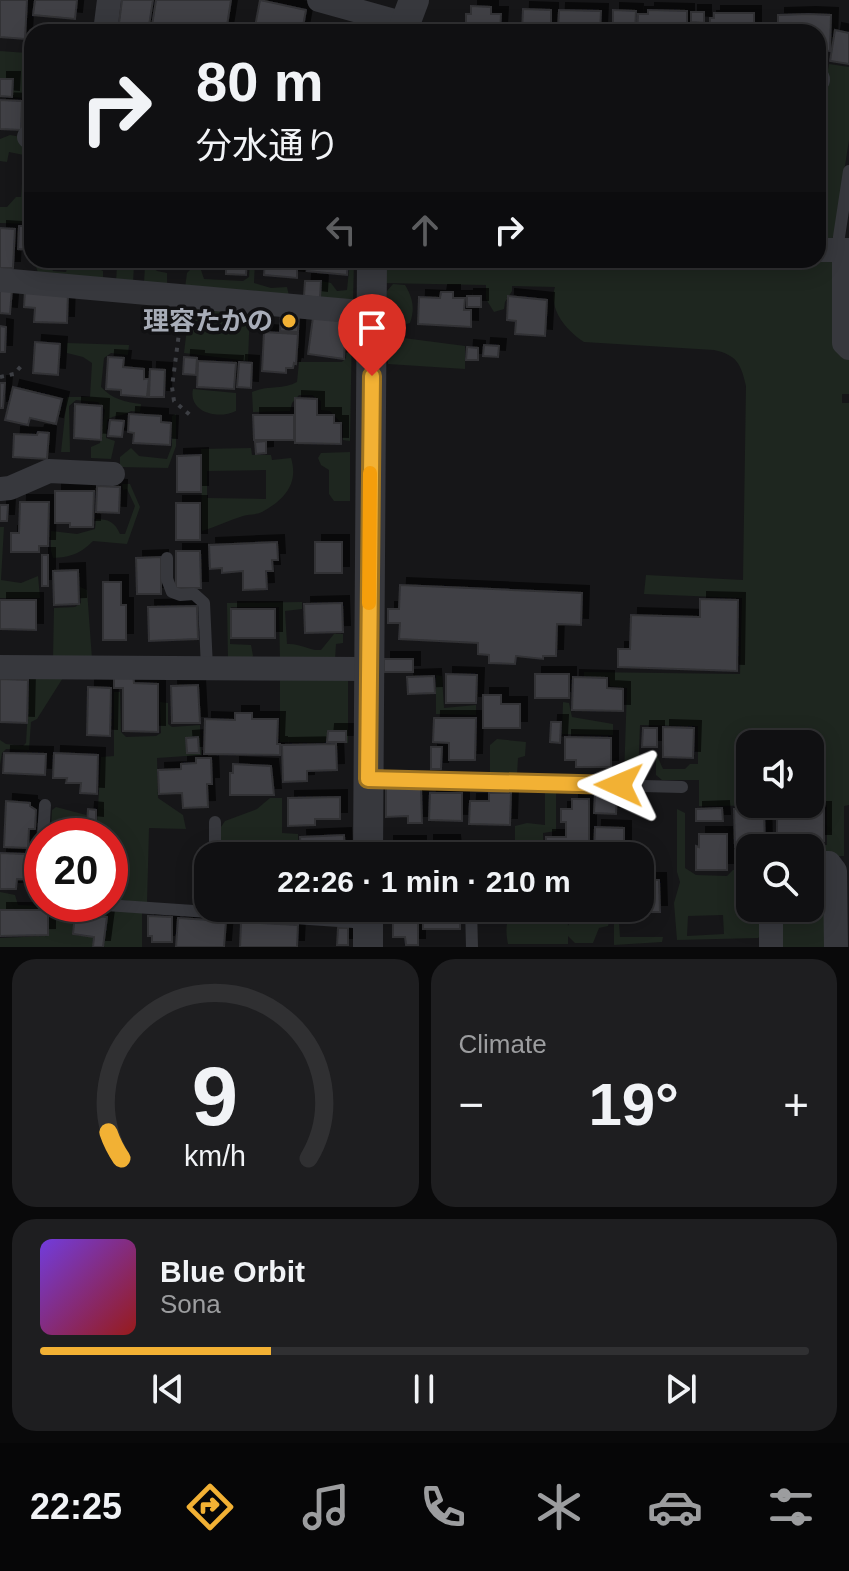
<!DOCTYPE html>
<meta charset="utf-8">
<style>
body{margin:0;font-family:Helvetica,"Noto Sans JP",sans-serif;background:#1e1e20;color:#f1f3f6;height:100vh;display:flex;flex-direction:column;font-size:30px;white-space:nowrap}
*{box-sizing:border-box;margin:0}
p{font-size:26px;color:#9c9d9f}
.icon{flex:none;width:44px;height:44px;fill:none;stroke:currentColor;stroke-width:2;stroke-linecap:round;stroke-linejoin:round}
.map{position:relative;height:947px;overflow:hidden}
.drawer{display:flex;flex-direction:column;gap:12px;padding:12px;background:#09090a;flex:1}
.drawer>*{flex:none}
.guide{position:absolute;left:24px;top:24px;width:802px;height:244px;border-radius:24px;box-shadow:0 4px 20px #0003,0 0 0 2px #303032;background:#101012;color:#f1f3f6;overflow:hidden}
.buttons{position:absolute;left:736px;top:730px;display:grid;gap:16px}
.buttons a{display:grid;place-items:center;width:88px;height:88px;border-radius:16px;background:#101012;box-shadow:0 4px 20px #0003,0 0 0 2px #303032;font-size:40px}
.speed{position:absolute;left:24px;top:818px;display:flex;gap:16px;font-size:40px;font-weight:700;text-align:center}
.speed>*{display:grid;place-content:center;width:104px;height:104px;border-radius:50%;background:#101012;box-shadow:0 4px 20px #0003,0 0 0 2px #303032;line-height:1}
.speed .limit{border:12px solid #d22;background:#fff;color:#111}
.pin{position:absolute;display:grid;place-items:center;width:68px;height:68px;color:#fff;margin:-82px -34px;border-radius:50% 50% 50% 0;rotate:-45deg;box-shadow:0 0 8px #0007}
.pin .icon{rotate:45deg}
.me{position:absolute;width:88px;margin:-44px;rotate:271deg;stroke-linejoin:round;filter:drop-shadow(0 0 6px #0008)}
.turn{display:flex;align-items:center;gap:28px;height:168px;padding:0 40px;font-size:36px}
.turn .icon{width:104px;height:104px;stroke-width:2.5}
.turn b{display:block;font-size:56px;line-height:68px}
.lanes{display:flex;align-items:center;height:76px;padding:0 40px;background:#0003;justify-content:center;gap:40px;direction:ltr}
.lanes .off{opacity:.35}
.big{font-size:60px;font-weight:600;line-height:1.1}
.drawer .tile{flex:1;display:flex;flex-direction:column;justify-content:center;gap:12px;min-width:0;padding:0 28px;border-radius:24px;background:#1e1e20}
.drawer .dial{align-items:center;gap:0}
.dial svg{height:208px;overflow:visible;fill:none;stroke:#303032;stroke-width:7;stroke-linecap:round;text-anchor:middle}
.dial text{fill:#f1f3f6;stroke:none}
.song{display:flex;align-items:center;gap:24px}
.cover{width:96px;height:96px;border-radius:12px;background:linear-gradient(135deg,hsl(260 70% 55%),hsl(0 70% 35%))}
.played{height:8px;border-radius:4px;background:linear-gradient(90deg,#f2b134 30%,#303032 30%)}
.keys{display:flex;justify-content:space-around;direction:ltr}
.heat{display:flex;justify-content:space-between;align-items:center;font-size:44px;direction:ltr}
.drawer .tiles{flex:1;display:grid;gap:12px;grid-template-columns:1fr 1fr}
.tile:last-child{grid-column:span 2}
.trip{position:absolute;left:194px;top:842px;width:460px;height:80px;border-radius:24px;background:#101012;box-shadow:0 4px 20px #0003,0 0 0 2px #303032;font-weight:600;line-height:80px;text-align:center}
.tab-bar{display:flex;height:128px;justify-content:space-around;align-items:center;background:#060607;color:#9c9d9f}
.tab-bar .icon{width:56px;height:56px}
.tab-bar .active{color:#f2b134}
.tab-bar b{font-size:36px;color:#f1f3f6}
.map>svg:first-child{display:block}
.green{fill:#1e261f;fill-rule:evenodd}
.building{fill:#404145;stroke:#303034;stroke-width:2;filter:url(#shadow)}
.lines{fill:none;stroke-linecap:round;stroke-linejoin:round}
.path{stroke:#3d3f44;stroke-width:4;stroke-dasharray:4 6;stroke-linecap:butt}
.service{stroke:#37383d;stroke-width:12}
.minor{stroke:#37383d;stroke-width:24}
.tertiary{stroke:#37383d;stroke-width:30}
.route-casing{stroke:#9d7322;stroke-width:20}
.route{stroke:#f2b134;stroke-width:14}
.slow{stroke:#f59e0b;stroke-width:14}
.poi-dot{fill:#f2b134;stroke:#111113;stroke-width:3}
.labels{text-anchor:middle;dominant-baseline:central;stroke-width:7;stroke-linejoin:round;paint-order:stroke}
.poi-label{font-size:26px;font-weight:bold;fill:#a8adb8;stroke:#111113;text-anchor:end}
</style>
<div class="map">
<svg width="849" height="947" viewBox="0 0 849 947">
<defs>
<filter id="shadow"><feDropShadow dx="7" dy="-7" stdDeviation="0" flood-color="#0009"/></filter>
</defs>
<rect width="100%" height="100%" fill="#161618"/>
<path class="green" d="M29 33H32V78H26L25 98 12 97V80L0 79V51L27 53Z
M829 64 849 67V140L834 236 828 242 818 241V126Z
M26 114 32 115V224L0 223V207H7L16 197H21L24 155 9 152 7 162 0 161V139L10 135 21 137Z
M34 260 50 264 53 271 66 272 70 260H88L91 265 103 271V282L39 276Z
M126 260H149V264L157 271 167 273V284L144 283 145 266 134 265 133 283 116 282 117 266Z
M250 260H255L254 283 271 288 287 287 289 296 185 288 187 273 194 266 200 267 204 279 243 281 249 277Z
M350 260H354L353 302H320L321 281 331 283 337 291 347 290Z
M381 260H818L833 262 849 358V394H842V403H849V805L844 806V856L810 857V848H806V845H827V805L699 806V780H662L656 775V753L663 769H685L690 764H698V726L640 725 638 779 624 778 627 688 610 686 609 677H584V672L740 674 742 598 644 594 646 575 743 580 746 386C741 364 737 355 714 350L584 342C566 330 548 309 555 287L512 286V291L505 302 504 309 494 312 486 299V285L382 283ZM750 744H810V804H750Z
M393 284 405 285C413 298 415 309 410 323L398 326 386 324 387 291Z
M193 307 250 308 248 361 184 353 189 311Z
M348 325 352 326 350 441 343 440V425L330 411 321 410V401L312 395H299L292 403 290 411 253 412 252 392C267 385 284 390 297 382L299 362H342L346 358Z
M396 337 465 346V369L388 364V342Z
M67 343 129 345 128 355 111 353 104 358 101 387C112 399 125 402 141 404L140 412 131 411C123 417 114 414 107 420L106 438 115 441 111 459 91 458V447L100 443 105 410 98 402 76 400 69 406 70 452H61L67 397H90L92 363 83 357 67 353Z
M193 389 236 393V411C218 420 188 412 193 389Z
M176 414V446L168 468 120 467V457L131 448 139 456 167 459 172 446V416Z
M251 448 252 455H271L272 460 291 458C299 484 284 500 262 512 256 515 249 514 243 516 229 520 216 527 202 531L201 449ZM266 470V499L207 498V471Z
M350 452V501H334L329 494V470L321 465 318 458 321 453Z
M122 484H130L140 507 127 544 93 541C80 554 71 557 53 558L51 551V531L77 534 95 529 96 519C108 519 115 522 120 534H125L135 506 127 489 123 490Z
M0 527H4L1 580 21 583 38 576 40 598H0Z
M80 587 87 590 92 659H53L54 608 75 607 81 603Z
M302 602V609L285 611 287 644C300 643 310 651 321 650L334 634H343V643L336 644 335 660 280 662 279 607H231L230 644 251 645 253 656 249 660H228L227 603Z
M30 672 66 673 37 719 31 722 29 750 6 749 2 753 0 765V740L6 744 23 746 26 743Z
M280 675H342L348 681V743L280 742Z
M436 675 442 676 444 708 476 705V715L436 714Z
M114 692H120L121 732 126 737 156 736 161 733 160 702 168 703V724L172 727 200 725 201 755 157 758 158 798 183 815 186 829 149 828 147 903 110 899V836L51 831 52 810 56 807 86 815V824H97L101 757 114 756Z
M563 702 569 703 572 717 613 724V735L562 734Z
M497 739 526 742 525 756 518 758 517 775 490 774V745Z
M545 791H556V831L543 833 544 856H510L515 840V826L527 823 545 825Z
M270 798H282V833L298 834 299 856H220L221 827 225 821 257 809Z
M677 809 685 813V868L696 875 727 876 733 870 750 867V908H764L763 934 758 938 677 940 674 903 680 882 677 872ZM723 915 724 934 687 936 688 916Z
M810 869 829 877 831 947H780L779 908H810Z
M0 892 15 895 18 905 127 909 142 913V947H0V938L45 936 48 930 49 909H0Z
M524 908H567L568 926 574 914 583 911H608L610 918 608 926 599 928 593 943H575L568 936V944H508C506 933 505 923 511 913L524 911Z
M614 908H618L620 937H663L662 942 614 945Z"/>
<path class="building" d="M0 0H27L25 39 0 37Z
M35 0H77L75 19 33 15Z
M122 0H153L148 32H111L118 31Z
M156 0H231L226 32H151Z
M260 0 306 10 302 32H254Z
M471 6 491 7V14H501L500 32H466V14H471Z
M523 9 551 10V32H522Z
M559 10 601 11 600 32 558 30Z
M613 10 636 11 635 32H613Z
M648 10 687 11V32H637L638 14H648Z
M691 12H704V23L691 22Z
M714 13H754V32H710V18H714Z
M809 14 831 15 830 51 818 50V32H778V15Z
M835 30 849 33V64L830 61Z
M0 79H13L12 97 0 96Z
M0 100 22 101 21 130 0 129Z
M19 226H32V250L18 249Z
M0 228 15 229 13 268H0Z
M151 260H189V269L170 268V264L151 263Z
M199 260H247L246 275 226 274V269L213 268V264L199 263Z
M265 260H303V269H297V278L264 275Z
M309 260H348L347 275 307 271Z
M305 281H321L320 298 304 296Z
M0 288 12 289 10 314 0 313Z
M25 290 68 292 67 323 34 322 35 308 24 307Z
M441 292H453V298H465L464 310H471V327L418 324 419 297 440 298Z
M467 296H481V307H467Z
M508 296 547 300 545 336 515 334 516 321 507 320Z
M281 311 299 312 298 332 280 331Z
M313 317 346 321 344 359 308 354Z
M0 326 6 327 5 352H0Z
M264 332 298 334 296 364 294 363 293 368H286V373L262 371Z
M35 342 60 344 58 375 33 373Z
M484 345 499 346 498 357 483 356Z
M467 347 478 348V360H466Z
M108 357 124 358 123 367 144 369V379L149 378 147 397 121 395V390L106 389Z
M184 357 197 358 196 375 183 374Z
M198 361 236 363 234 389 197 387Z
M239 362 252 363 251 388 237 387Z
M150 369 165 370 164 397H149Z
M0 383H5L3 408H0Z
M13 387 62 399 56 424 30 418 28 425 5 420Z
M295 398 317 399V415H334V423H341V444L295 443Z
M75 404 102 406 101 440 74 438Z
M129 414 161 416V422L171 423 170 445 133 443 134 433 128 432Z
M253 415H294V440H254Z
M110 420 124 421 122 437 108 436Z
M38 432 49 433 47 459 13 457 14 434 37 435Z
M266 441V453L256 454 255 442Z
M201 455V492H177V456Z
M97 486 120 487 119 513 96 512Z
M55 491H94L93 527H70V523H55Z
M20 502H49L48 546H39V552H11V533H19Z
M176 503H200V540H176Z
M0 505H8L7 521H0Z
M277 542 278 560H272L273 571H266L267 589 243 590V571L222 573V568L210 569 209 545Z
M315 542H342V573H315Z
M176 551H200L201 588H176Z
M42 555H48V586H42Z
M161 557V594H137L136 558Z
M78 570 79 604 54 605 53 571Z
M103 582H121V605H126V640H103Z
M400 585 582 593 581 625 557 624 556 656H543V659L516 656 515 664 489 663V655L478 654V643L399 639 400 623H388V609H399Z
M700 599 738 600 737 671 618 667V649H630L631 615 700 617Z
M0 600H36V630L0 629Z
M342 603 343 632 305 633 304 604Z
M197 606 198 639 149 641 148 607Z
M231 609H275V638H231Z
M384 659H413V672H384Z
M114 674H133L134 683 158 684V732L123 731V688H114Z
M446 674 477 675 476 703H446Z
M535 674H569V698H535Z
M434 676 435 693 408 694 407 677Z
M573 677 607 678V688L623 689V711L572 710Z
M0 679 28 680 27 723 0 722Z
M198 685 200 723H172L171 686Z
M88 687 111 688 110 736 87 735Z
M483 695H501V704H520V728H483Z
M235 713H252V719H278L277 744H280V755L204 754 205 719 235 720Z
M434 718H476L475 760H449V743L433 742Z
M551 722H561L560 743 550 742Z
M663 727 694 728 693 758 663 757Z
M643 728H657V747H642Z
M328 731H346V742H327Z
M198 737 199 753H187L186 738Z
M565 737 611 738V767H576V760H565Z
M336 744 337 770 307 771V781L283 782 282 745Z
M431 747H442L441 769H431Z
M4 753 46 754 45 775 3 773Z
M54 753 98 755 97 794 80 793 81 783H66L67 778H53Z
M196 758H211L212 784H207L208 807 183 808 182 793 159 794 158 770 181 769V764L196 763Z
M233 764 271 766 274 795H230V773H233Z
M386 788H421L422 823H408V816L386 817Z
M430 793H462V821L429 820Z
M489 793H511L510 825 469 824 470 801H489Z
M595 794H617L616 814 594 813Z
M340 797V819H315V825L288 826V798Z
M572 799H589V856H546V837H566V822H561V809H572Z
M6 801 30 803V806L36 810 35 829H29L28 848 4 847Z
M722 808 723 821H696V809Z
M764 808 765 847H735L734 809Z
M88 809 96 810V823L87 822Z
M799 809H824V841H803L802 848H777V813H799Z
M595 827 624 828V852L616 851V856H594Z
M699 834H727V870H696V846L699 847Z
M344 835 345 856H301L300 837Z
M427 842H453L454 851H461V856H427Z
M387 843H419V856H387Z
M0 853 25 854V858H32V880L17 879 16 889H0Z
M640 880H659L660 912H640Z
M386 908H418V945H406L405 937H393V919H386Z
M423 908H460V929H423Z
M0 910H48V935L0 936Z
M75 914 107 917 103 947H93L94 937 73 934Z
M148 916 172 917V942H152V936H148Z
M178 918 226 921 224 947H176Z
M241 922 298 925 297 947H240Z
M338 928H348V945H337Z"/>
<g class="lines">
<path class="path" d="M181 318 172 387 174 401 190 415
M0 377 14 374 23 364"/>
<path class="service" d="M837 250 849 171
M167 558V579L172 592 180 595 194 594 204 603 207 668
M369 779 682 787
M43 836 45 805
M215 856V822
M42 858V887
M91 904 368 923
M471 908 472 947"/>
<path class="minor" d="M319 0 405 24
M105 32 109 0
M818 79V80
M29 137 32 138
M818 250H849
M844 250V343L849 348
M0 280 372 313
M0 489 10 488 49 471 113 474
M0 667 368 669
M810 863H829L835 871 836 947
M771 908V947"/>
<path class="tertiary" d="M402 32 414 0
M368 856 372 260
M368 908V947"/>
</g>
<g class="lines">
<g class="route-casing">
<path id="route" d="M372 376 368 779 619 785"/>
</g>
<use href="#route" class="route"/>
<path class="slow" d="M369 603 370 473"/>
</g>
<circle class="poi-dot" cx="289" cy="321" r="8"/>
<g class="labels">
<g class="poi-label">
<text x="273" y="321">理容たかの</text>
</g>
</g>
</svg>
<div class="buttons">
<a><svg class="icon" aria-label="sound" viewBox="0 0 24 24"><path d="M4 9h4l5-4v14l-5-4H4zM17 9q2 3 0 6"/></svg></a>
<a><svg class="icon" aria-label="search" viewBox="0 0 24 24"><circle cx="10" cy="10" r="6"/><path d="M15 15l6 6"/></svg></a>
</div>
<div class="speed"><div class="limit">20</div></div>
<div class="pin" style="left:372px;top:376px;background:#d93025"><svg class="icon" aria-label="arrive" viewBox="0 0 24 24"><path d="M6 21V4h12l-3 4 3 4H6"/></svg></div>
<svg class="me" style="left:619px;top:785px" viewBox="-20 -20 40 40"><path d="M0-17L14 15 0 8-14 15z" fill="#f2b134" stroke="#fff" stroke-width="4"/></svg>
<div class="trip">22:26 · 1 min · 210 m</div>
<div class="guide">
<div class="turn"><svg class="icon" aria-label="right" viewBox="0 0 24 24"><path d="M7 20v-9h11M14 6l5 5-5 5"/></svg><div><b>80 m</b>分水通り</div></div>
<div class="lanes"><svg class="icon off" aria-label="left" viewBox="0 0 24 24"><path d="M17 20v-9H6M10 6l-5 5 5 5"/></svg><svg class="icon off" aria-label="ahead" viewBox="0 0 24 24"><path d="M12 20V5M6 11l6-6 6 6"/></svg><svg class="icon" aria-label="right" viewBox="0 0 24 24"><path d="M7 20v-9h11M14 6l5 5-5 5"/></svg></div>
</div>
</div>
<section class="drawer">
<div class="tiles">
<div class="tile dial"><svg viewBox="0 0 100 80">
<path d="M14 69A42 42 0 1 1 86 69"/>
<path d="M14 69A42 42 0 0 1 9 59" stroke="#f2b134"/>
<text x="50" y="56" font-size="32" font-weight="700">9</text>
<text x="50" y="72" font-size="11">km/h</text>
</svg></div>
<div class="tile"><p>Climate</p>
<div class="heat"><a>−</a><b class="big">19°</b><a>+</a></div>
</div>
<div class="tile">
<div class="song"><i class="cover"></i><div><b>Blue Orbit</b><p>Sona</p></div></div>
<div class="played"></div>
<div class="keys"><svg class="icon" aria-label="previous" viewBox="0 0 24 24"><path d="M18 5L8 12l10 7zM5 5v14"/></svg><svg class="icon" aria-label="pause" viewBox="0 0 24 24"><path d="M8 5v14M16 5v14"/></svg><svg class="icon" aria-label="next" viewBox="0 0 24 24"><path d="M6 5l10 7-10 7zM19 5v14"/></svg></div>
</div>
</div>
</section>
<nav class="tab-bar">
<b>22:25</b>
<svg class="icon active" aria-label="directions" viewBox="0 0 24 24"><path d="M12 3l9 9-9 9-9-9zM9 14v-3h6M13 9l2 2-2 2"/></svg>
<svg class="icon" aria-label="music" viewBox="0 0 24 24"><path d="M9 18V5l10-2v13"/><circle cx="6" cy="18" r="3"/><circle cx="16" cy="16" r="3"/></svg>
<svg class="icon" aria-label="phone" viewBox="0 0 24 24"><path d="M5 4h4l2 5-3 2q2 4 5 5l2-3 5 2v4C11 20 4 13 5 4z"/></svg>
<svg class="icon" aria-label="climate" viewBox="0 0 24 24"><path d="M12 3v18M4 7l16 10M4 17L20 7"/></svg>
<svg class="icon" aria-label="car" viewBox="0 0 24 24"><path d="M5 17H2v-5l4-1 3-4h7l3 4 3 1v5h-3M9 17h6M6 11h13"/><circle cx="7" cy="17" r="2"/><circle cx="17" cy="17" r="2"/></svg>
<svg class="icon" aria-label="filters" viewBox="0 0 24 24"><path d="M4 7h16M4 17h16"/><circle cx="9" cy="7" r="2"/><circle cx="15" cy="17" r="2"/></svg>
</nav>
